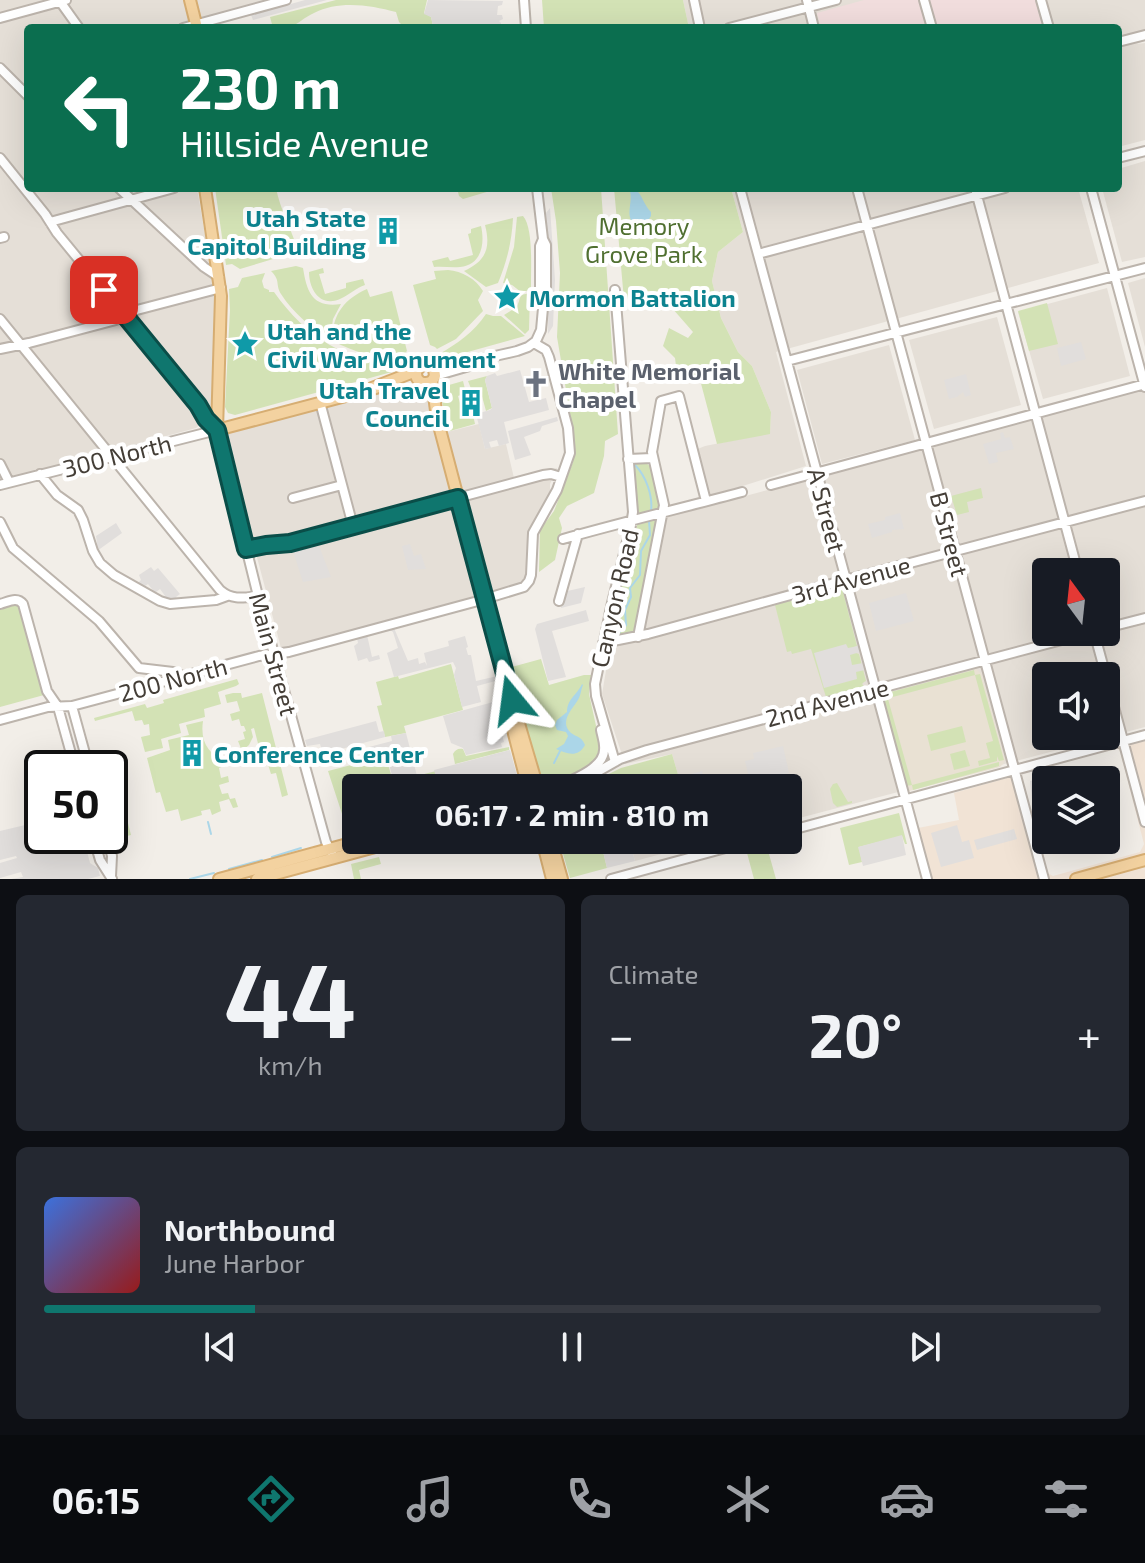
<!DOCTYPE html>
<meta charset="utf-8">
<style>
body{margin:0;font-family:"Exo 2",sans-serif;background:#242831;color:#f1f3f6;height:100vh;display:flex;flex-direction:column;font-size:30px;white-space:nowrap}
*{box-sizing:border-box;margin:0}
p{font-size:26px;color:#9ea1a6}
.icon{flex:none;width:44px;height:44px;fill:none;stroke:currentColor;stroke-width:2;stroke-linecap:round;stroke-linejoin:round}
.map{position:relative;height:879px;overflow:hidden}
.sheet{display:flex;flex-direction:column;gap:16px;padding:16px;background:#0d0f14;flex:1}
.sheet>*{flex:none}
.banner{position:absolute;left:24px;top:24px;width:1098px;height:168px;border-radius:8px;box-shadow:0 8px 32px #0002;background:#0b6e4f;color:#fff;overflow:hidden}
.needle{width:52px;rotate:345deg}
.buttons{position:absolute;left:1032px;top:558px;display:grid;gap:16px}
.buttons a{display:grid;place-items:center;width:88px;height:88px;border-radius:8px;background:#171b24;box-shadow:0 8px 32px #0002;font-size:40px}
.speed{position:absolute;left:24px;top:750px;display:flex;gap:16px;font-size:40px;font-weight:700;text-align:center}
.speed>*{display:grid;place-content:center;width:104px;height:104px;border-radius:50%;background:#171b24;box-shadow:0 8px 32px #0002;line-height:1}
.speed .limit{border:4px solid #111;border-radius:12px;background:#fff;color:#111}
.pin{position:absolute;display:grid;place-items:center;width:68px;height:68px;color:#fff;margin:-34px;border-radius:16px;box-shadow:0 4px 12px #0006}
.me{position:absolute;width:88px;margin:-44px;rotate:344deg;stroke-linejoin:round;filter:drop-shadow(0 0 6px #0008)}
.turn{display:flex;align-items:center;gap:28px;height:168px;padding:0 24px;font-size:36px}
.turn .icon{width:104px;height:104px;stroke-width:2.5}
.turn b{display:block;font-size:56px;line-height:68px}
.big{font-size:60px;font-weight:700;line-height:1.1}
.sheet .card{flex:1;display:flex;flex-direction:column;justify-content:center;gap:12px;min-width:0;padding:0 28px;border-radius:12px;background:#242831}
.sheet .dial{align-items:center;gap:0}
.dial b{font-size:104px;line-height:1}
.song{display:flex;align-items:center;gap:24px}
.cover{width:96px;height:96px;border-radius:12px;background:linear-gradient(135deg,hsl(220 70% 55%),hsl(0 70% 35%))}
.played{height:8px;border-radius:4px;background:linear-gradient(90deg,#0f766e 20%,#363941 20%)}
.keys{display:flex;justify-content:space-around;direction:ltr}
.heat{display:flex;justify-content:space-between;align-items:center;font-size:44px;direction:ltr}
.sheet .tiles{flex:1;display:grid;gap:16px;grid-template-columns:1fr 1fr}
.card:last-child{grid-column:span 2}
.trip{position:absolute;left:342px;top:774px;width:460px;height:80px;border-radius:8px;background:#171b24;box-shadow:0 8px 32px #0002;font-weight:700;line-height:80px;text-align:center}
.dock{display:flex;height:128px;justify-content:space-around;align-items:center;background:#090b0e;color:#9ea1a6}
.dock .icon{width:56px;height:56px}
.dock .selected{color:#0f766e}
.dock b{font-size:36px;color:#f1f3f6}
.map>svg:first-child{display:block}
.residential{fill:#e5dfd7;fill-rule:evenodd}
.commercial{fill:#f1e3d5}
.education{fill:#e9e1d3}
.medical{fill:#f1dddd}
.green{fill:#d3e2b5}
.parking{fill:#e1dedc}
.water{fill:#abd6e8}
.lines{fill:none;stroke-linecap:round;stroke-linejoin:round}
.stream{stroke:#abd6e8;stroke-width:2}
.minor-casing{stroke:#bcb4ac;stroke-width:12}
.major-casing{stroke:#d6ad72;stroke-width:14}
.minor{stroke:#fff;stroke-width:8}
.major{stroke:#f3d2a0;stroke-width:10}
.route-casing{stroke:#0a4d48;stroke-width:20}
.route{stroke:#0f766e;stroke-width:14}
.labels{text-anchor:middle;dominant-baseline:central;stroke-width:8;stroke-linejoin:round;paint-order:stroke}
.culture-label{font-size:24px;font-weight:bold;fill:#0d838f;stroke:#fff;text-anchor:start}
.park-label{font-size:24px;fill:#507031;stroke:#fff}
.worship-label{font-size:24px;font-weight:bold;fill:#5b616d;stroke:#fff;text-anchor:start}
.street-label{font-size:24px;fill:#443e37;stroke:#fff}
</style>
<div class="map">
<svg width="1145" height="879" viewBox="0 0 1145 879">
<rect width="100%" height="100%" fill="#f2eee8"/>
<path class="residential" d="M0 0H268L166 28H28V188H197L216 299 215 412 196 428 0 481Z
M683 0H1145V41L1136 44 1145 43V140L1118 147V28H689Z
M1145 161V257L1122 262 1102 188H1118V169Z
M731 188H1078L1099 263 776 352 806 466 708 497 695 450 705 446 770 433 771 412 752 366 738 352 721 318 712 281 718 252 743 232Z
M1145 278V347L1128 283Z
M1107 288 1130 376 1043 399 1018 312Z
M997 317 1021 405 934 429 909 340Z
M889 345 915 440 822 464 797 370Z
M410 384 422 389 426 393 436 390 447 432 479 424 485 449 506 444 514 478 557 468 550 484V494L531 526 529 537 528 570 526 578 521 584 475 598 284 649 281 648 226 440 227 435 232 431Z
M1145 389V727L788 821V788H682L672 754 625 764 602 694 610 647 639 640 667 517ZM1046 572H1106V632H1046ZM1046 676H1106V736H1046Z
M629 840H714L635 861Z"/>
<path class="commercial" d="M1145 741V879H932L918 828 959 820 954 793 1021 774 1020 777 1046 872 1053 876 1140 852 1144 844 1120 751 1117 748Z"/>
<path class="education" d="M976 669 981 673 1005 760 1003 764 1000 767 909 791 883 700 885 694Z"/>
<path class="medical" d="M864 0H1035L1043 28H821L817 13Z"/>
<path class="green" d="M336 0H427L424 13 431 17 433 26 430 28H405L399 22 396 12C370 5 339 0 314 13 294 23 299 28 273 28L270 17Z
M542 0H683L689 28H544Z
M215 188H276C280 209 291 228 297 248L293 253 240 269 232 264 226 265Z
M457 188H489L490 191 463 199 459 196Z
M551 188H601L618 434 605 441 604 456 594 493 567 506 559 518 562 528 555 560 539 572 540 530 554 511 573 462V431L557 337 560 273 556 221Z
M614 188H731L743 232 718 252 712 281 721 318 738 352 752 366 771 412 770 434 717 444 699 376 678 381 675 358 663 346 669 328 688 338 693 332 658 292 624 300Z
M523 216C533 227 531 265 531 282V290L521 292 512 285 503 283 514 247 517 217Z
M513 218C512 240 507 262 498 283L486 287 464 271C486 261 491 248 485 225Z
M481 226C485 243 482 265 460 267 451 268 443 266 434 267L432 261 448 257 450 261 473 255 468 234 471 233V229Z
M296 266 303 268C307 293 313 308 341 304L333 319 330 340C312 328 293 313 281 294 275 284 281 281 271 271Z
M323 268 324 273 319 274 325 294 346 288V283L363 279 365 285C356 288 350 294 342 298 321 309 309 290 309 272Z
M448 270C462 271 476 279 483 291L478 300 483 311 456 339 437 349 435 347 430 345 413 285 436 279 434 271Z
M265 273 262 281 264 288 269 290V292H274C307 338 346 363 403 363L399 370 235 415 228 413 225 407 230 310 229 289 238 287 242 278Z
M367 289 370 297 392 291 407 351 404 354 403 358C377 359 356 353 333 341 331 316 344 299 367 289Z
M530 293 529 330 525 334 504 315 517 307 521 295Z
M1047 303 1058 344 1029 351 1018 311Z
M486 314 493 316H501L525 336 446 358 439 354C457 344 474 332 486 314Z
M487 376 485 380 492 408 486 411 480 389 472 391 468 381Z
M463 381 466 393 458 396 464 417 473 415 475 424 450 431 439 391 442 387Z
M635 462 646 463 651 467 661 502 635 630 632 634 614 638 611 632 637 525 633 464Z
M981 488 983 498 967 502 969 512 957 515 951 496Z
M839 587 842 588 857 646 854 647 856 653 859 654 866 681 864 682 862 684 864 686 861 688 826 697 811 649 792 654 791 651 787 652 775 605Z
M17 604 21 609 44 695 0 707V608Z
M541 659 549 685 584 675H591L589 694 602 753 594 764 550 786H545L541 782 508 668Z
M451 664 463 710 404 726 406 733 385 737 377 706 382 705 376 682 398 676 399 679Z
M974 670 975 675 889 698 887 693Z
M980 674 1004 760 999 761 997 756V761L979 766 978 761 990 758 986 743 993 741 975 675Z
M237 679 239 684 236 686 218 692 221 704 204 709 205 717 179 724 181 733 161 739 163 748 145 752 141 737 150 735 149 724 144 725 142 720 135 721 132 711 95 721 94 718 145 704 147 708 164 703 163 700Z
M233 693H241L242 698 262 693 288 795 282 797 276 773 271 774 266 758 262 759 254 728 251 729 253 737 249 745 242 751 238 741 245 739 243 732 246 731 244 726H241L239 719 232 721 230 714 240 711 237 701 227 703 225 695Z
M888 699 912 785 999 762V766L913 790 912 785 906 786 883 700Z
M203 721C200 742 208 755 228 762L229 764 219 768 221 778 228 776 229 782 219 785 222 794 228 793 230 799 235 798 238 807 233 808 229 799 219 802 221 811 212 815 210 809 201 811 202 815 181 821 178 809 166 812 160 792 156 793 147 758 170 750 168 740 189 735 186 725Z
M962 726 966 742 931 751 927 735Z
M509 747V750L455 764 453 754C455 750 458 748 463 749L466 756Z
M384 750 393 782 436 771 441 788H356V817L344 820 328 771 359 763 358 758Z
M965 750 970 766 954 770 950 754Z
M672 754 682 788H580L621 768Z
M837 783 848 802 852 801V803L837 807 833 803 830 789 833 784Z
M123 803 131 835 119 838 111 806Z
M899 813 907 844H905L902 836 859 847 862 862 849 865 840 828Z
M559 840H612L601 843 607 868 570 878Z
M767 847 776 879H754L747 853Z
M379 857 381 864 359 870 361 879H354L351 864Z"/>
<path class="parking" d="M305 0H327L253 20 251 15Z
M428 0 503 1 502 5 498 6 497 15H502L503 19 499 21 501 23V28H436L433 26 431 17 424 14Z
M550 208 555 280 553 326 548 334 549 253 546 213Z
M1081 342 1086 359 1061 366 1057 348Z
M520 370 529 402 546 398 549 410 504 422 509 443 499 446 497 440 489 442 491 448 485 449 476 414 490 410 492 408 485 380 487 376 495 373 497 376Z
M966 374 971 395 965 397 963 392 957 397 949 399 944 380Z
M557 417 558 421 542 426 540 431 524 437 531 455 515 460 508 431Z
M1003 432 1005 438 1010 437 1014 449 996 453 998 462 989 464 983 444 1001 439 1000 433Z
M900 513 904 529 892 530V532L872 538 868 524 885 520V517Z
M116 523 122 533 97 551 95 545 97 543 96 536Z
M410 544 414 556 421 554 426 569 408 570 402 546Z
M319 546 331 577 303 582 293 551Z
M151 567 154 571 158 568 180 594 176 597 178 600H168L160 589 155 593 148 584 145 586 138 583 141 580 139 575Z
M585 587 581 603 561 608 563 592Z
M906 593 914 621 876 631 869 603Z
M586 610 589 621 552 631 566 677 548 681 535 629 537 624Z
M394 628 408 661 418 658 419 664 425 662 427 666 424 653 449 646 448 641 465 636 468 647 466 648 468 655H471L476 681 502 675 503 679 477 686 481 702 462 707 454 675 456 668 453 662 394 677 387 653 398 648 393 632 389 629Z
M367 635 372 657 379 655 380 659 369 662 367 658 358 661 354 646 358 643 357 638Z
M846 644 848 648 858 646 860 652 850 655 852 665 863 663 865 670 856 672 857 679 824 688 814 653Z
M493 702 504 742 501 743 502 747 466 755 463 748 451 743 443 716Z
M376 721 379 732 384 731 385 737 323 754 320 744 307 746 305 740Z
M406 733 417 776 394 782 384 747 320 764 319 760 392 741 391 736Z
M783 746 789 773 750 782 745 761 754 759 753 753Z
M510 750 519 783 498 788H439L434 770Z
M1072 769 1074 780H1046V797L1032 800 1030 781Z
M702 771 707 788H690L687 775Z
M42 821V836H83L90 863 98 868 100 876 88 879H11L23 877 21 872 0 878V863L17 858 16 856 0 860V831Z
M957 825 962 842 969 840 974 858 941 867 931 833Z
M1014 829 1017 839 977 850 974 840Z
M902 835 906 855 863 866 858 847Z
M612 840H629L635 861 607 868 601 843Z"/>
<path class="water" d="M629 188H634C643 195 643 204 651 212V216L644 227 637 228C622 215 635 203 629 188Z
M582 684 583 685C581 689 581 694 579 698 574 708 558 721 571 733 578 738 581 736 585 745 578 758 567 754 556 749L564 744 568 736 566 732 557 730 555 725 557 720 567 712C567 699 577 695 582 684Z"/>
<g class="lines">
<path class="stream" d="M635 465C646 476 653 496 651 511
M615 634 623 630 626 625 625 610 631 597 630 588 640 575 641 551 650 535 649 521
M554 763 561 749
M511 788H512
M208 822 211 834
M346 833 356 830
M272 857 301 848
M229 869 262 860
M190 879 214 873"/>
<g class="minor-casing">
<path id="minor" d="M59 0 79 28
M524 0 526 28
M694 0 700 28
M807 0 814 28
M924 0 932 28
M1041 0 1049 28
M0 18 66 0
M183 28 286 0
M729 28 836 0
M1118 42 1145 35
M0 68 28 96
M0 158 45 214 57 233 198 405 206 419 217 430 258 596 326 842 332 853
M1118 158 1145 151
M119 188 204 267 219 277
M740 188 927 879
M857 188 1044 879
M975 188 1078 572
M1091 188 1145 387
M50 222 174 188
M0 238 4 237
M758 254 1005 188
M615 290 633 512 631 525 611 607 595 684 596 696 615 762
M542 306 540 298V246L543 239
M0 319 220 590C232 600 242 598 258 596
M0 349 29 343 116 320 133 311 221 288
M787 361 1145 268
M433 368 471 359 486 358 517 351 528 347 536 341 541 330 543 308 546 298V245L543 239 537 188
M435 376 473 365 482 360
M320 402 353 526
M628 459 652 458
M0 464 9 482
M40 474 57 495 78 510 83 520 93 551 100 563 114 575 160 601 170 604 216 600 227 596
M0 485 217 430
M771 485 1145 384
M293 498 342 485
M0 522 13 548 99 621 139 668 173 672 183 676
M563 539C623 522 682 508 742 492
M246 549 266 545 290 543 543 475 551 474 561 477
M559 601 578 534
M0 604C8 602 17 596 23 604L47 691 58 707 75 768
M1106 628 1145 618
M1094 632 1106 676
M638 637 664 505 652 452 661 401 679 396 706 501
M603 643 648 634 838 582 1145 501
M1106 677 1145 822
M72 706 89 768
M0 720 48 707 72 706 259 656 289 652 478 601 524 587 529 581 531 575 533 533 557 490 570 453 568 428 549 357 546 350 534 343
M554 788C569 781 604 769 604 750 605 743 602 736 601 730
M569 788 620 759 647 750 1092 632
M788 831 1145 735
M93 836 100 860 112 879
M107 836 112 856 111 876
M611 879 755 840"/>
</g>
<g class="major-casing">
<path id="major" d="M190 0 197 28
M205 188 221 296 217 430 376 388
M416 371C415 381 423 386 432 381
M372 388 416 371 423 364H429L434 369 435 376 432 381 437 418 505 676 538 788
M509 706 514 734 528 788
M542 840 552 879
M551 840 562 879
M219 879 362 840
M257 879 401 840
M1076 879 1145 860"/>
</g>
<use href="#minor" class="minor"/>
<use href="#major" class="major"/>
</g>
<g class="lines">
<g class="route-casing">
<path id="route" d="M104 290 198 405 206 419 217 430 246 549 266 545 290 543 458 498 512 700"/>
</g>
<use href="#route" class="route"/>
</g>
<defs>
<g id="building-bare" transform="scale(2.16)"><path d="M-4-6H4V6H1V3H-1V6H-4ZM-2.5-4.3h1.7v1.8h-1.7ZM.8-4.3h1.7v1.8H.8ZM-2.5-1h1.7V.8h-1.7ZM.8-1h1.7V.8H.8Z" fill="#0f9aa8" stroke="#fff" stroke-width="2.5" paint-order="stroke"/></g>
<g id="sight-bare" transform="scale(2.16)"><path d="M0-6L1.8-2.2L6-1.7L2.9 1.2L3.7 5.4L0 3.3L-3.7 5.4L-2.9 1.2L-6-1.7L-1.8-2.2Z" fill="#0f9aa8" stroke="#fff" stroke-width="2.5" paint-order="stroke"/></g>
<g id="church-bare" transform="scale(2.16)"><path d="M-1.2-6h2.4v3.5h3.3v2.4h-3.3V6h-2.4V-.1h-3.3v-2.4h3.3Z" fill="#6b7280" stroke="#fff" stroke-width="2.5" paint-order="stroke"/></g>
</defs>
<g fill-rule="evenodd">
<use href="#building-bare" x="388" y="231"/>
<use href="#sight-bare" x="507" y="297"/>
<use href="#sight-bare" x="245" y="344"/>
<use href="#church-bare" x="536" y="384"/>
<use href="#building-bare" x="471" y="403"/>
<use href="#building-bare" x="192" y="753"/>
</g>
<g class="labels">
<g class="culture-label">
<text x="366" y="217" text-anchor="end">Utah State<tspan x="366" dy="28">Capitol Building</tspan></text>
<text x="529" y="297">Mormon Battalion</text>
<text x="267" y="330">Utah and the<tspan x="267" dy="28">Civil War Monument</tspan></text>
<text x="449" y="389" text-anchor="end">Utah Travel<tspan x="449" dy="28">Council</tspan></text>
<text x="214" y="753">Conference Center</text>
</g>
<g class="park-label">
<text x="644" y="225">Memory<tspan x="644" dy="28">Grove Park</tspan></text>
</g>
<g class="worship-label">
<text x="558" y="370">White Memorial<tspan x="558" dy="28">Chapel</tspan></text>
</g>
<g class="street-label">
<text transform="translate(117 455) rotate(-14)">300 North</text>
<text transform="translate(827 510) rotate(75)">A Street</text>
<text transform="translate(950 534) rotate(75)">B Street</text>
<text transform="translate(851 579) rotate(-15)">3rd Avenue</text>
<text transform="translate(614 598) rotate(-77)">Canyon Road</text>
<text transform="translate(274 654) rotate(75)">Main Street</text>
<text transform="translate(173 679) rotate(-15)">200 North</text>
<text transform="translate(827 702) rotate(-15)">2nd Avenue</text>
</g>
</g>
</svg>
<div class="buttons">
<a><svg class="needle" viewBox="-14 -14 28 28"><path d="M0-13l5 13h-10z" fill="#e53935"/><path d="M0 13l5-13h-10z" fill="#9ea1a6"/></svg></a>
<a><svg class="icon" aria-label="sound" viewBox="0 0 24 24"><path d="M4 9h4l5-4v14l-5-4H4zM17 9q2 3 0 6"/></svg></a>
<a><svg class="icon" aria-label="layers" viewBox="0 0 24 24"><path d="M12 4l9 5-9 5-9-5zM3 14l9 5 9-5"/></svg></a>
</div>
<div class="speed"><div class="limit">50</div></div>
<div class="pin" style="left:104px;top:290px;background:#d93025"><svg class="icon" aria-label="arrive" viewBox="0 0 24 24"><path d="M6 21V4h12l-3 4 3 4H6"/></svg></div>
<svg class="me" style="left:512px;top:700px" viewBox="-20 -20 40 40"><path d="M0-17L14 15 0 8-14 15z" fill="#0f766e" stroke="#fff" stroke-width="4"/></svg>
<div class="trip">06:17 · 2 min · 810 m</div>
<div class="banner">
<div class="turn"><svg class="icon" aria-label="left" viewBox="0 0 24 24"><path d="M17 20v-9H6M10 6l-5 5 5 5"/></svg><div><b>230 m</b>Hillside Avenue</div></div>
</div>
</div>
<section class="sheet">
<div class="tiles">
<div class="card dial"><b>44</b><p>km/h</p></div>
<div class="card"><p>Climate</p>
<div class="heat"><a>−</a><b class="big">20°</b><a>+</a></div>
</div>
<div class="card">
<div class="song"><i class="cover"></i><div><b>Northbound</b><p>June Harbor</p></div></div>
<div class="played"></div>
<div class="keys"><svg class="icon" aria-label="previous" viewBox="0 0 24 24"><path d="M18 5L8 12l10 7zM5 5v14"/></svg><svg class="icon" aria-label="pause" viewBox="0 0 24 24"><path d="M8 5v14M16 5v14"/></svg><svg class="icon" aria-label="next" viewBox="0 0 24 24"><path d="M6 5l10 7-10 7zM19 5v14"/></svg></div>
</div>
</div>
</section>
<nav class="dock">
<b>06:15</b>
<svg class="icon selected" aria-label="directions" viewBox="0 0 24 24"><path d="M12 3l9 9-9 9-9-9zM9 14v-3h6M13 9l2 2-2 2"/></svg>
<svg class="icon" aria-label="music" viewBox="0 0 24 24"><path d="M9 18V5l10-2v13"/><circle cx="6" cy="18" r="3"/><circle cx="16" cy="16" r="3"/></svg>
<svg class="icon" aria-label="phone" viewBox="0 0 24 24"><path d="M5 4h4l2 5-3 2q2 4 5 5l2-3 5 2v4C11 20 4 13 5 4z"/></svg>
<svg class="icon" aria-label="climate" viewBox="0 0 24 24"><path d="M12 3v18M4 7l16 10M4 17L20 7"/></svg>
<svg class="icon" aria-label="car" viewBox="0 0 24 24"><path d="M5 17H2v-5l4-1 3-4h7l3 4 3 1v5h-3M9 17h6M6 11h13"/><circle cx="7" cy="17" r="2"/><circle cx="17" cy="17" r="2"/></svg>
<svg class="icon" aria-label="filters" viewBox="0 0 24 24"><path d="M4 7h16M4 17h16"/><circle cx="9" cy="7" r="2"/><circle cx="15" cy="17" r="2"/></svg>
</nav>
